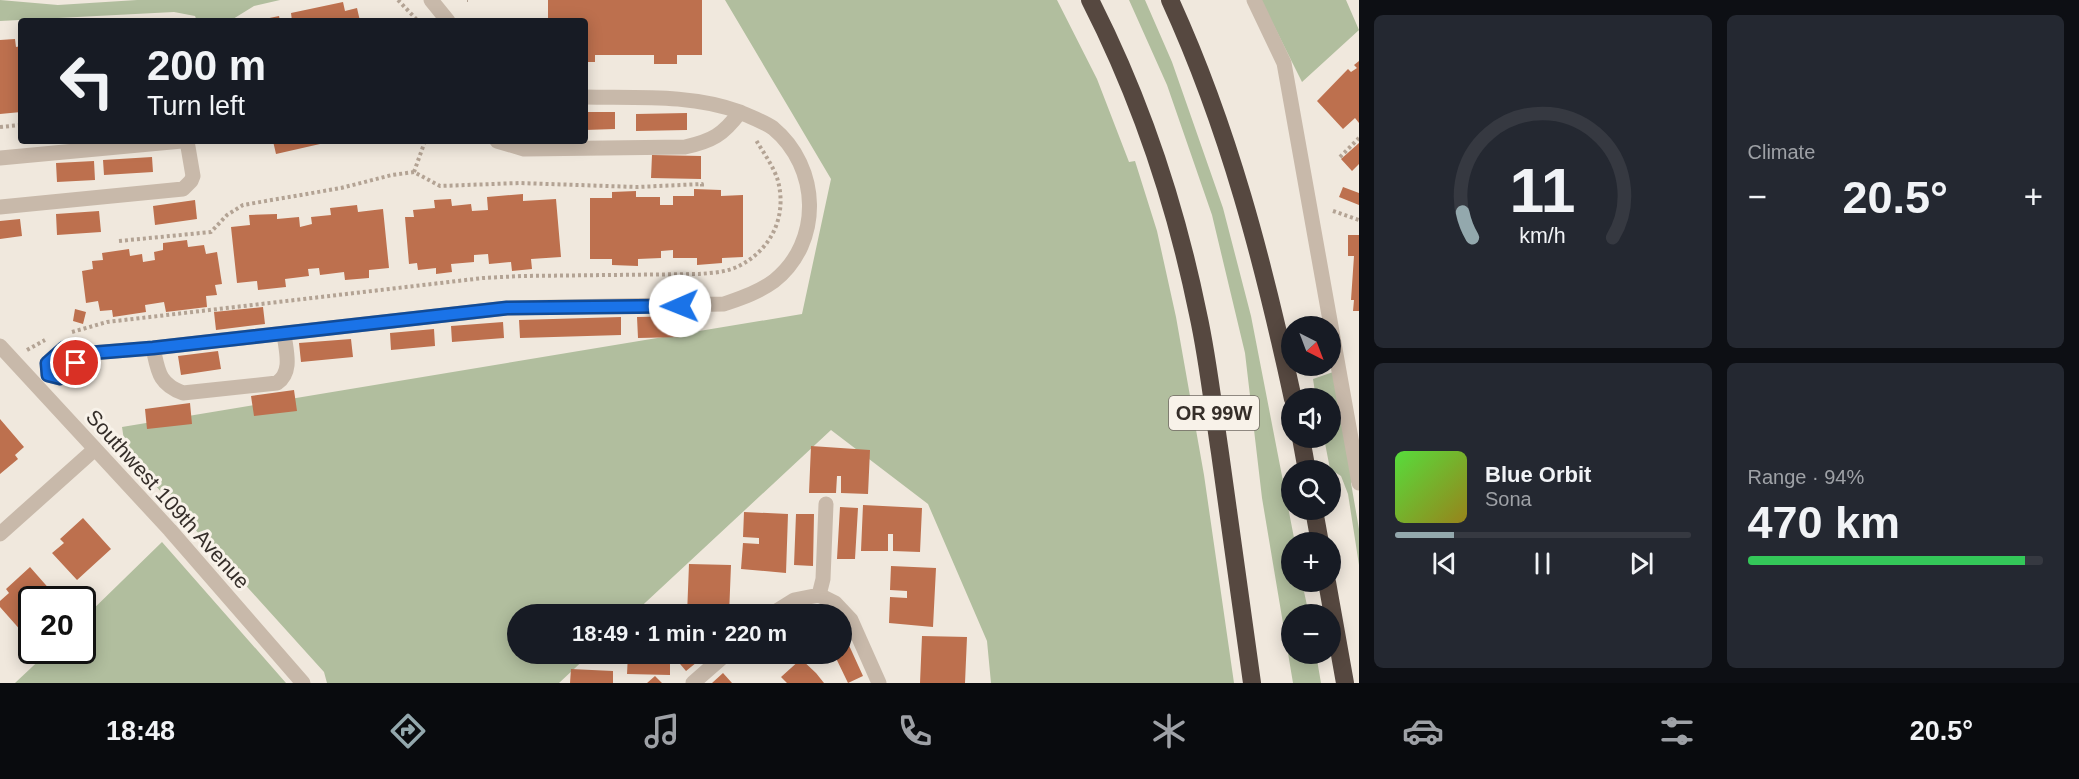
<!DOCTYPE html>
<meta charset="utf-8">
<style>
body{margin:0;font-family:Helvetica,sans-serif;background:#242831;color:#f1f3f6;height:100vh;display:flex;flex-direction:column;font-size:22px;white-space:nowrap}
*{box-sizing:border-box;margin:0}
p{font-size:20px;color:#9ea1a6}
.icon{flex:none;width:33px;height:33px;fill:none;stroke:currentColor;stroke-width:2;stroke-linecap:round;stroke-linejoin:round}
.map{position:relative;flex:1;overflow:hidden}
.details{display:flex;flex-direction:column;gap:15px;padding:15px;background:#0d0f14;width:720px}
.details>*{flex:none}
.top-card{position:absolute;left:18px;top:18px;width:570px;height:126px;border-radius:6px;box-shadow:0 3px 15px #0003;background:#171b24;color:#f1f3f6;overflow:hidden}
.needle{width:39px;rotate:138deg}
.controls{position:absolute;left:1281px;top:316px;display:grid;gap:12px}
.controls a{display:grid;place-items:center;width:60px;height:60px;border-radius:50%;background:#171b24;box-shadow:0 3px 15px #0003;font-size:30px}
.speed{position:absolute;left:18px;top:586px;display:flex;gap:12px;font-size:30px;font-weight:700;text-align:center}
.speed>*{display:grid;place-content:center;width:78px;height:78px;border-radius:50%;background:#171b24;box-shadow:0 3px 15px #0003;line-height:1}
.speed .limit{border:3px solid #111;border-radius:9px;background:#fff;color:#111}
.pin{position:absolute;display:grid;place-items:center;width:51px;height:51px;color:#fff;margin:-26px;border:3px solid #fff;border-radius:50%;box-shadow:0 2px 6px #0007}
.me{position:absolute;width:66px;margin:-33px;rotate:269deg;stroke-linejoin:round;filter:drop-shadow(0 0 4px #0008)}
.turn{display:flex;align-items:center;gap:21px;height:126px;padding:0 30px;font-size:27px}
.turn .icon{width:78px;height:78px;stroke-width:2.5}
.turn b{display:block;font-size:42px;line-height:51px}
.big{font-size:45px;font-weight:600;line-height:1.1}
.details .tile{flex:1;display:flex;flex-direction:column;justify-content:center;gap:9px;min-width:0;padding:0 21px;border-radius:9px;background:#242831}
.details .dial{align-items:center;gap:0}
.dial svg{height:156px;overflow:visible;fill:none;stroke:#363941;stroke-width:7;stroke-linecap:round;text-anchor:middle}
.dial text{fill:#f1f3f6;stroke:none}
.song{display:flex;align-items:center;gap:18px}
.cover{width:72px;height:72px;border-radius:9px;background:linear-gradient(135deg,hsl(110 70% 55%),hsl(50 70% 35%))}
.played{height:6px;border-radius:3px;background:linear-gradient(90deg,#93a8ad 20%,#363941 20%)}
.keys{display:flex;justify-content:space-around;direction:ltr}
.heat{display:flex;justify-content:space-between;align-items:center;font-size:33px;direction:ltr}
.charge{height:9px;border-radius:4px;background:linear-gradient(90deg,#34c759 94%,#363941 0)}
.details .tiles{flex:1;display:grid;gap:15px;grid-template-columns:repeat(2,1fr)}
.trip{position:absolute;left:507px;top:604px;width:345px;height:60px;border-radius:30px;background:#171b24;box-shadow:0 3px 15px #0003;font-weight:600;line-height:60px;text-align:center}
.tab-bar{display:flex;height:96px;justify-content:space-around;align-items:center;background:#090b0e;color:#9ea1a6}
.tab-bar .icon{width:42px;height:42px}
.tab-bar .active{color:#93a8ad}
.tab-bar b{font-size:27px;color:#f1f3f6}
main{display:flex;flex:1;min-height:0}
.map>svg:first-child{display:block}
.green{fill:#b1be9e}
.building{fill:#bd704e}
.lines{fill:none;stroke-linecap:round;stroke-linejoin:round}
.path{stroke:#b3a394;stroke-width:4;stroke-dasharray:3 3;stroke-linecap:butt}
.minor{stroke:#c8b9aa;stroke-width:15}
.highway{stroke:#564840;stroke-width:18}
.route-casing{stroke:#114b97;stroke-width:15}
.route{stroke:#1a73e8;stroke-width:10}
.labels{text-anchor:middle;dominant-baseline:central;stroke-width:6;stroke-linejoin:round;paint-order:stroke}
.shield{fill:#f8f2e9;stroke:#706963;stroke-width:1.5}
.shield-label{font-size:20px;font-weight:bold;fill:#352e29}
.street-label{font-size:21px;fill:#352e29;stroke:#f8f2e9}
</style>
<main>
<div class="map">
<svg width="1359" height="683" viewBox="0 0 1359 683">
<rect width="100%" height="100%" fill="#f0e8dd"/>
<path class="green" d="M0 0 58 5 137 0H280L254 6 233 19 232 21H197L195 16 174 12 0 21Z
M725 0H1057L1097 79 1129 162 1135 161 1157 231 1176 317 1204 475 1234 683H991L987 641 928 504 831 430 632 615H518V654H590L559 683H327L324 672 126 453 122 427 802 314 831 179Z
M1129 0H1145L1172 62 1223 208 1251 316 1295 543H1292V582H1302L1309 615H1292V654H1316L1321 683H1293L1262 498 1245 353 1212 215 1167 85Z
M1261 0H1346L1359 30 1302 82Z
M1336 371 1356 478 1351 483 1359 529V565L1348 494 1341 476 1330 469 1324 438H1330V399H1316L1313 379Z
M162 542 286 683H15L49 651H82L83 619Z"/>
<path class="building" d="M548 0H702V55H677V64H654V55H595V62H585V21H548Z
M343 2 345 11 357 8 360 21H292L291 13Z
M279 16 280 21H260V20Z
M15 39 16 47 21 46V112L0 114V40Z
M1359 61V123L1355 118 1343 129 1317 101 1348 69 1351 72 1357 68 1354 65Z
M585 112H615V129L585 130Z
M687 113V130L636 131V114Z
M273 141H319L320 144 276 154Z
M1359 143V164L1352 171 1341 159Z
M652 155 701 156V179L651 178Z
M152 157 153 172 104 175 103 160Z
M94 161 95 180 57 182 56 163Z
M1343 187 1359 193V205L1339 197Z
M694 189 721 190V196L743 195V257L722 258V263L697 265V258H673V250L661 251V258L638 259V266L612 265V259H590V198H612V192L636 191V197H660V205H673V196H694Z
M523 194V201L556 199 561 257 531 259 532 269 512 271 511 262 489 264 488 254 474 255V262L451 264 452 272 436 274V268L418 270 417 263 409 264 405 217H414L413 210 435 208 434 200 451 199 452 206 471 204 472 211 488 210 487 197Z
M195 200 197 219 155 225 153 206Z
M357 205 358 212 383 209 389 268 369 270V278L345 280 344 272 320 275 319 268 308 269 309 276 285 279 286 287 258 290 257 281 237 283 231 227 250 225 249 215 277 214V219L299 217 300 227 312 224 311 217 331 215 330 208Z
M99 211 101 232 57 235 56 214Z
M20 219 22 236 0 239V221Z
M1348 235H1359V311H1353L1354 300H1351L1354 256H1348Z
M187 240 188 247 204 245 206 254 217 252 222 284 215 285 217 295 206 296 207 307 166 312 164 302 145 305 146 312 113 317 112 310 100 311 98 301 86 303 82 271 93 269 92 261 103 260 102 253 129 249 130 256 142 254 143 262 155 260 154 252 163 250V243Z
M263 307 265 324 216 330 214 312Z
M75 309 86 312 83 324 73 321Z
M683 316V337L638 338 637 317Z
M621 317V335L520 338 519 320Z
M503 322 504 338 452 342 451 326Z
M434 329 435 346 391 350 390 333Z
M351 339 353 357 301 362 299 343Z
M218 351 221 369 181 375 178 356Z
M294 390 297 411 254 416 251 396Z
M190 403 192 424 147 429 145 409Z
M0 419 24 447 15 455 18 459 0 474Z
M811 446 870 450 868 494 841 493V476H837L836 493H809Z
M863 505 922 508 920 552 893 551V534H888V551H861Z
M840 507 858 508 855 559H837Z
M744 512 788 514 786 573 741 569 743 543 759 544V538L743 537Z
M796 514H814L813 566 794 565Z
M83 518 111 549 77 580 52 553 64 543 60 539Z
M689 564 731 565 729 615H687Z
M891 566 936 568 933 627 889 623 890 597 907 598V591L890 590Z
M30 567 59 600H32V626L23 633 0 607V601L9 593 6 589Z
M842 630 863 676 848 683 834 654H842Z
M922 636 967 637 965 683H920Z
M628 654H670V675L627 674Z
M680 654H707L686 671 675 658Z
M801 659 816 673 824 683H787L781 677Z
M571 669 613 671V683H570Z
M723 673 732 683H712Z
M655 676 662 683H647Z"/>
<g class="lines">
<path class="path" d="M398 0 418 21
M467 0H468
M0 127 21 125
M425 141 414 172 440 186 519 183 637 187 702 184V189
M1340 157 1359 138
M1333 211 1359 220
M119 241 211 232 227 215 243 205 341 188 392 175 414 172
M72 332 107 322 483 278 521 276 699 274C712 273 727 272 739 266 772 249 787 216 778 181 774 167 763 152 756 140
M27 350 45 340"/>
<path class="minor" d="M431 0 448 21
M1254 0 1284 63 1359 483
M585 97C636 98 692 94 740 112
M0 158 182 141
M0 207 183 189 191 181 193 176 187 141
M0 346 170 530 303 683
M153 348C158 370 158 384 183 393L277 383C293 372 286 351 284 334
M79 354 76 363 60 378 48 375 47 363 64 348 79 354 153 348 507 308 724 304C741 298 759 292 774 281 823 242 820 167 773 128 763 121 750 117 740 112 723 135 712 141 685 147L524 149 497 141
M0 534 95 449
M819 595 823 579 826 504
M770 615 794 600 819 595 835 603 851 620 879 683
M693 683 726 654"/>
<path class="highway" d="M1090 0C1140 98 1176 206 1198 314 1208 359 1213 407 1220 453 1231 530 1241 606 1252 683
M1170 0C1229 129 1263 261 1293 399
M1301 438 1307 471
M1314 510 1320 543
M1327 582 1345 683"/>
</g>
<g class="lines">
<g class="route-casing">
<path id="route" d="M76 363 60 378 48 375 47 363 64 348 79 354 153 348 507 308 680 306"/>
</g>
<use href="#route" class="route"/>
</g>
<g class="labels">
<rect class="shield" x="1169" y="396" width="90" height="34" rx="4.5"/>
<g class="shield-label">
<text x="1214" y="413">OR 99W</text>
</g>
<g class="street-label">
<text transform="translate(168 499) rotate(48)">Southwest 109th Avenue</text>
</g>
</g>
</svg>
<div class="controls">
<a><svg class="needle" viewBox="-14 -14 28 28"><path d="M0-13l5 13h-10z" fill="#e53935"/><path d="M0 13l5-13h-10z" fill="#9ea1a6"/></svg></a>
<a><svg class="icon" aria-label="sound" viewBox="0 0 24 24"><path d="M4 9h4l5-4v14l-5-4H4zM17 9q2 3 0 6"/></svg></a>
<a><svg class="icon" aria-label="search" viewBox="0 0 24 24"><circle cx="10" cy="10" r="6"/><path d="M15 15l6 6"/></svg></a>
<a>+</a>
<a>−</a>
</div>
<div class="speed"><div class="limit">20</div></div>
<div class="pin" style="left:76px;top:363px;background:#d93025"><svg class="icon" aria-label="arrive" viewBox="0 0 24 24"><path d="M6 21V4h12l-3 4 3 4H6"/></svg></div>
<svg class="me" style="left:680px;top:306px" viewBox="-20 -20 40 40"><circle r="19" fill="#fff"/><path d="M0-13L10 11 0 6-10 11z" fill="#1a73e8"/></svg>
<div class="trip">18:49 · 1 min · 220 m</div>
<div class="top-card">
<div class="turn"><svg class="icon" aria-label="left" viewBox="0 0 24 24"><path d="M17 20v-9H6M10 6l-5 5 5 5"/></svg><div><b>200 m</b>Turn left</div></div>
</div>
</div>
<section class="details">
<div class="tiles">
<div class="tile dial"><svg viewBox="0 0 100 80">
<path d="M14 69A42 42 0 1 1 86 69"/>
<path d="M14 69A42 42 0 0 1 9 56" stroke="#93a8ad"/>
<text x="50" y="56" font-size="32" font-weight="700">11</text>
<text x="50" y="72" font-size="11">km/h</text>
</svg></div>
<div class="tile"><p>Climate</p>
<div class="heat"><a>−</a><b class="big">20.5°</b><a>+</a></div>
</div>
<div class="tile">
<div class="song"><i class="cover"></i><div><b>Blue Orbit</b><p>Sona</p></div></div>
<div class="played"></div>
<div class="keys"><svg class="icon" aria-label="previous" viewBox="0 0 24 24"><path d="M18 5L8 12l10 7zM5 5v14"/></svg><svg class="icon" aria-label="pause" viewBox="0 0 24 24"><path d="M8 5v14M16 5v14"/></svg><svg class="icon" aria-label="next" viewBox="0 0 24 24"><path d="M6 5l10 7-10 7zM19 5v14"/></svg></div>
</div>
<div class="tile"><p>Range · 94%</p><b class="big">470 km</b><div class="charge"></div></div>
</div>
</section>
</main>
<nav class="tab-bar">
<b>18:48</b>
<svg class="icon active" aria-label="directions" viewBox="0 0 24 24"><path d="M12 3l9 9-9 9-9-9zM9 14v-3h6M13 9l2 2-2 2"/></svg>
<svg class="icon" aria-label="music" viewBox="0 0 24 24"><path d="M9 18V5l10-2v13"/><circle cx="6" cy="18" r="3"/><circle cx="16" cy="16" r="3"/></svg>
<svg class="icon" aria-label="phone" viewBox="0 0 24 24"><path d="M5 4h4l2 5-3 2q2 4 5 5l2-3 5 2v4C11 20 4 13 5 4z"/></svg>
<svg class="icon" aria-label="climate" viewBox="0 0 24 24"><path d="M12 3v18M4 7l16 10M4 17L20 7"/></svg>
<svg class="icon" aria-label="car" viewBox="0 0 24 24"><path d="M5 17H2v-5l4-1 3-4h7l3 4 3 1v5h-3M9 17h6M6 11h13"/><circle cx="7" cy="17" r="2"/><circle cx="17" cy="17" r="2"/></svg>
<svg class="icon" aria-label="filters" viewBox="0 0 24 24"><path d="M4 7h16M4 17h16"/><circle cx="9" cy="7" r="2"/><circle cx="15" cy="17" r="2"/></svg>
<b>20.5°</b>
</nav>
